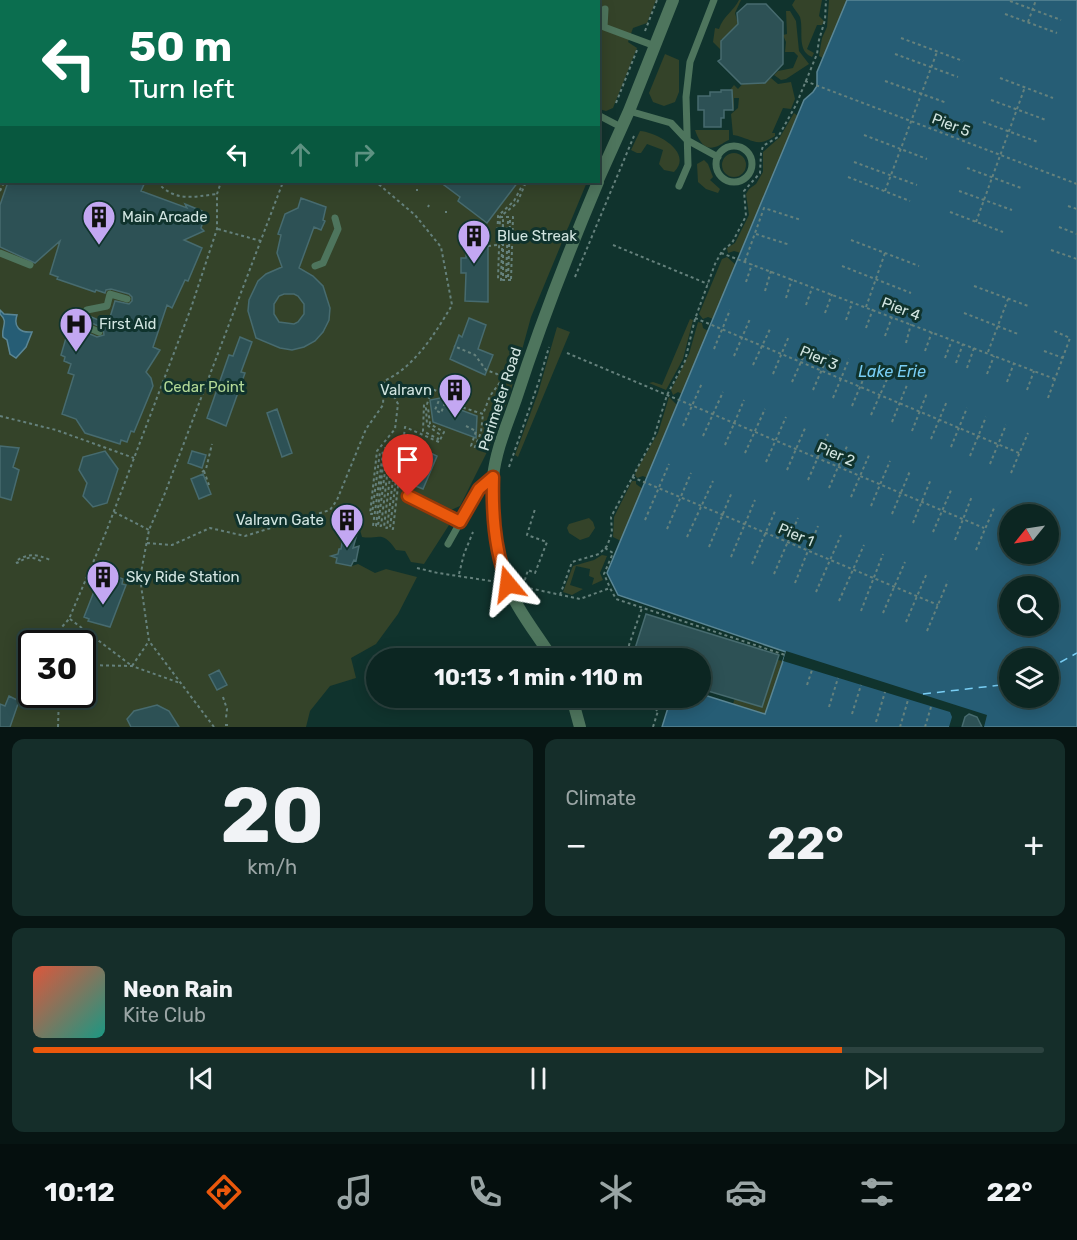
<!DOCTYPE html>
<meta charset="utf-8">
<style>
body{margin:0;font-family:Rubik,sans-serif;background:#152e2a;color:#f1f3f6;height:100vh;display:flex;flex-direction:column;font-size:22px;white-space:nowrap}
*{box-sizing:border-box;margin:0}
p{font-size:20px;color:#9aa5a5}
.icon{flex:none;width:33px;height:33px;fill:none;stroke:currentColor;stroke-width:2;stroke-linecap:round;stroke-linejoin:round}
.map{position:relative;height:727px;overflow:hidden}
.sheet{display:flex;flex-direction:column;gap:12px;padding:12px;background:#071513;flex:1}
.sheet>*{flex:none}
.hud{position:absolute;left:0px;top:0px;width:600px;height:183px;box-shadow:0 3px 15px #0003,0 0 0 2px #2c4340;background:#0b6e4f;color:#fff;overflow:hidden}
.needle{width:39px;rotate:240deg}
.controls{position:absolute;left:999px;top:504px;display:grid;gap:12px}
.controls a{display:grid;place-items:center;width:60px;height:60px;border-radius:50%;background:#0c2622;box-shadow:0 3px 15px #0003,0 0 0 2px #2c4340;font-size:30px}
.speed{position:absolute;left:18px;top:630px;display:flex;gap:12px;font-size:30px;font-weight:700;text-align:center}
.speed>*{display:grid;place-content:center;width:78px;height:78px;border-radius:50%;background:#0c2622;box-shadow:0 3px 15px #0003,0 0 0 2px #2c4340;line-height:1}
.speed .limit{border:3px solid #111;border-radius:9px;background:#fff;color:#111}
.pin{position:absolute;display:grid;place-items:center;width:51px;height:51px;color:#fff;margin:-62px -26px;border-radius:50% 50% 50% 0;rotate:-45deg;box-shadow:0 0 6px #0007}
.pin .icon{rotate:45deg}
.me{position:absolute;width:66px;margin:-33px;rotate:344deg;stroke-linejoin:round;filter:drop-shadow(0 0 4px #0008)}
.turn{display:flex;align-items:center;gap:21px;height:126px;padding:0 30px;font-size:27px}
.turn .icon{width:78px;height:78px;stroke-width:2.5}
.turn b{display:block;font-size:42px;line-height:51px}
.lanes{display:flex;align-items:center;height:57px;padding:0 30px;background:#0003;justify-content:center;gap:30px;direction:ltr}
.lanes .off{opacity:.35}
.big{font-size:45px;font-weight:700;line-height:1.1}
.sheet .widget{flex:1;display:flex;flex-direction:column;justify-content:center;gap:9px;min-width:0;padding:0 21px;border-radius:12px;background:#152e2a}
.sheet .dial{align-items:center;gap:0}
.dial b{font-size:78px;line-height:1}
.song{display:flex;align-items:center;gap:18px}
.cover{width:72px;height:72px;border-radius:9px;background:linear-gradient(135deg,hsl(10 70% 55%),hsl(170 70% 35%))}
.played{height:6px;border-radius:3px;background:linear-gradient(90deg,#ea580c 80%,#2c4340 80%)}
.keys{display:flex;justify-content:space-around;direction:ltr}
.heat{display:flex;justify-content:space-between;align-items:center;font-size:33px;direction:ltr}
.sheet .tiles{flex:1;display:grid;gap:12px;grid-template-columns:1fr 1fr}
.widget:last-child{grid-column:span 2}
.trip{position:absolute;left:366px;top:648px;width:345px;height:60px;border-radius:30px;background:#0c2622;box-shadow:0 3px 15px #0003,0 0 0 2px #2c4340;font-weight:700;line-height:60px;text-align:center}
.tabs{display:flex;height:96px;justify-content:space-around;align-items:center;background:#050f0e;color:#9aa5a5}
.tabs .icon{width:42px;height:42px}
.tabs .selected{color:#ea580c}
.tabs b{font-size:27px;color:#f1f3f6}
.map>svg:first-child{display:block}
.green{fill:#344329;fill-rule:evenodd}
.water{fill:#265d75;stroke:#5a8695;stroke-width:1.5;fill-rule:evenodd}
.pier{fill:#10332d}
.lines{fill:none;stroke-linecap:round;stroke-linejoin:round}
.ferry{stroke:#79cef4;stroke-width:1.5;stroke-dasharray:8 6;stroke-linecap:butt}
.building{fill:#2d5155;stroke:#476b6f;stroke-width:1.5;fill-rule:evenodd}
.path{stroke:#65817c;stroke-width:2;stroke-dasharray:3 3;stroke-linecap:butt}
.lane{stroke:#4e755d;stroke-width:7}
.street{stroke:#4e755d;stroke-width:12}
.route-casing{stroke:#983908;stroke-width:15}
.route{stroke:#ea580c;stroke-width:10}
.labels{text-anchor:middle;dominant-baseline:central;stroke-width:6;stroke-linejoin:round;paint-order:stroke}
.street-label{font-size:15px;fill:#d2e5e1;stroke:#10332d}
.poi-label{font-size:15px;fill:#d2e5e1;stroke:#10332d;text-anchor:start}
.park-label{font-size:15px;fill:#b4da97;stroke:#10332d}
.water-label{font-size:16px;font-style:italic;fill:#79cef4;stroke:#10332d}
</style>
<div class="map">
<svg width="1077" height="727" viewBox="0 0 1077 727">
<rect width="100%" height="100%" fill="#10332d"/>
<path class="green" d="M0 0H656L647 23 633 28 628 42 637 48 613 108 606 111 599 109 598 2H2V182H587L531 317 510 394 503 414 488 450 460 506 451 510 444 508 441 516 449 525 424 564 411 562 405 551 396 550C382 529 378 540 362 537L360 530 353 528V533L357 534 353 552 357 555 356 561H354L352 566 358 564 375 573 386 569 417 577 398 614 376 644 351 658 356 678 330 686 310 711 306 727H0ZM32 644H82V694H32Z
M739 0H741L735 13 738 24 726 39H721V50L713 42 715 28 719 29C723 16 734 11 739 0Z
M795 0H822L819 16 824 21 822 25H817L807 49 814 53 812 57C796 51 804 30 800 17 798 13 794 9 792 5Z
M829 0H847L823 58 819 56 822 38 827 27Z
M786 11H790L796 21 799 51 809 64 786 79 781 80 774 75 778 71 793 68 798 56 794 52H785L786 42 783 35 787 34Z
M665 54 679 60V92L675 102 664 106 653 102 649 93Z
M771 78 778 84 791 82 795 99 791 109 783 108 772 133H775V136C756 149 752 138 733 135L731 114 738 108 739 98H734V108L732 112V94H730V90L734 85 738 89 745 81 747 84 765 83Z
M794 113 798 116 741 253 734 251 728 253 727 248 735 243 749 215 746 194 749 189 756 184 763 172V152L780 137Z
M695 130H729V140C724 142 720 146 715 147 704 151 698 139 695 130Z
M640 131C656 132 694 152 674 172L664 170 659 164 663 150 647 144 641 153H637L631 150Z
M722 165a12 12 0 1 1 24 0a12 12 0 1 1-24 0Z
M704 160 708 164 713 177 710 180 720 189 718 193 706 189 698 182 697 164Z
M727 257 736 265 713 319 708 317 703 319 699 314 722 259Z
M690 319 693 320 683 359 666 390 649 383 653 382 662 385Z
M698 322 702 323 703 328 708 331 682 394 678 392 673 395 671 390 689 354Z
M557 327 570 332 518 457 515 455 538 393Z
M669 397 677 405 647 478 643 476 637 478 635 475 636 471 658 433Z
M632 481H636V484L643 489 621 541 613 537 614 517Z
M589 518 593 522 595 528 589 537 580 540 569 533 567 528 569 524Z
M602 555 607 556 600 573 603 580 592 585 594 578 589 576 590 569 576 566 570 585 583 589 572 595 563 592 573 566 594 560Z
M778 660 783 661 765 714 733 704 735 698 762 707Z"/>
<path class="water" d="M847 0H1077V727H662L671 698H700L701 694 765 714 786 652 618 595 607 573 804 100 813 92 817 86V72ZM1010 514H1048V554H1010ZM1010 586H1048V626H1010ZM1010 658H1048V698H1010Z
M0 310 4 314 17 315C13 327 20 333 32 332L26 347 16 358 10 354 7 340 3 337C1 327 9 322 0 314Z"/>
<path class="pier" d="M786 651 987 715 984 727H949L952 717 950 712 783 661Z"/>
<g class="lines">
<path class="ferry" d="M1048 669 1077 653
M923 694 1010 684"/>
</g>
<path class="building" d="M747 4H766L783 22V64L765 83 741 84 718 61 721 59V41L738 24 737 13Z
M721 90H732L733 110H724V118H721V127H704V110H698V96H710V92H721Z
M8 182H145L141 191 187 208 185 204 202 211 201 214 205 215 201 228 204 231 184 240 202 248 188 281 185 280 172 308 167 305 153 347 160 350 146 372 151 378 153 386 134 432 131 431 127 442 121 440 120 444 85 433 76 419 62 414 74 375 68 373 71 364 64 361 65 357 61 355 66 338 69 340 72 330 82 334 83 331 97 337 104 335 103 328 87 321 89 316 108 324 115 301 129 304 132 301V297L129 294 111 289 106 290 105 293 96 290 95 292 57 279 58 277 50 274 60 241 35 263 0 247V205Z
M440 182H518L487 223 458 201 460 197Z
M301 198 326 207 323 220 325 221 321 230 314 227 299 268 313 276 323 286 330 308 329 320 323 332 315 341 304 347 292 350 280 348 256 338 248 311 249 300 258 281 266 274 282 267 277 253 281 235 278 234 285 214 298 208ZM284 294H294L298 296 304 304V314L298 322 294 324 279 322 274 314V304L279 296Z
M467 230 488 231V302L465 301 466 273H461V258H466Z
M469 318 486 325 478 349 493 355 485 375 450 359 459 335 462 337Z
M240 337 252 342 241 372 245 373 226 426 207 418 229 355 233 356Z
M445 397 450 406 477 416 476 438 433 422 430 400Z
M277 409 292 453 282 457 267 413Z
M412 444 437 456 423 489 408 483 413 469 405 465Z
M0 446 19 448 13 467 19 470 11 500 0 497Z
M105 451 118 469 107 503 93 507 83 496 87 483 79 470 83 457Z
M192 451 206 455 202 468 188 463Z
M203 474 211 494 199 499 191 479Z
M344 531 357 534 353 548 359 546 356 561 354 560 351 566 336 563 337 558 331 556 338 554 339 549H341Z
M102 571 123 579 122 584 126 585 110 627 88 621 89 619 84 617Z
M646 614 779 655 762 707 701 689 700 658H632Z
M219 670 227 685 217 690 209 675Z
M9 696 19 701 10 727H0V704L5 706Z
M157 705 169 711 179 727H131L127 719 134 711Z
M969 714 977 717 982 727H962L965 717Z"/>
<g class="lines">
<path class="path" d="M106 0 107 2
M489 0 493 2
M542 0V2
M570 0 576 2
M1010 1 1061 20
M282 2 283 0
M349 2 350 0
M530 2V0
M1005 14 1057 33
M1028 22 1036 0
M645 31 657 0
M901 38 963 61
M895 54 958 77
M1000 78 1053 98
M805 81 1077 184
M885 81 947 103
M991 100 1046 120
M616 103 637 50
M983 122 1038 142
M0 130H2
M864 135 927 159
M854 162 917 185
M967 168 1021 188
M848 177 910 201
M157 182C175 202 192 197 217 194
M416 190H418
M0 191 4 182
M885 191 937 52
M959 191 1012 210
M1068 206 1077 209
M428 207 429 205
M950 212 1003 232
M446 213V211
M500 217H513L511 280
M976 222 1025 87
M1059 227 1077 234
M218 229 261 241
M756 234 790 245
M851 240 919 266
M613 245 708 284
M488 246 497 245 498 216 514 201 524 182
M1051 250 1077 259
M721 253 1055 379
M745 261 764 208 801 220
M842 266 911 293
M575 277 634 136
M511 280H508L510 220H508L506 280H503V220L501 280 498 279 500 217 517 203 526 182
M746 282 752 264
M974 286 1028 306
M765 291 771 271
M786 298 792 279
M806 305 812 288
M866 307 885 253
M825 313 832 294
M964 313 1018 334
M695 318 1019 453
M846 320 852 303
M866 328 873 309
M885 336 892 317
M906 343 911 324
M714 349 730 310
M925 351 932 332
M1044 351 1063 358
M988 352 1008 299
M567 353 984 528
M734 356 750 319
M945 358 952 340
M956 363 963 344
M753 365 771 327
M967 368 974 348
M773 374 789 336
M987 374 994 356
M792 382 809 344
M1007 382 1014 363
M813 390 830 351
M1027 390 1034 371
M388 394 395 398 398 404 395 429 377 451 370 514H372L380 452 383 453 373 526H376L385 448H388L378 526H381L391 443H394L384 527 387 528 398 439H401L390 528 393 529 405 427 439 442 444 432 430 424 428 408H426L427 425 439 434 438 439 423 431 424 404H427L432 389 442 393 435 410 441 413 448 395 457 399 455 405 483 414 490 396 501 381 497 374 486 370 475 355 454 346
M833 398 849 359
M1048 398 1070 338 1052 330
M852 406 868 368
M871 415 888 377
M0 416 56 430 134 458
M892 422 907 385
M466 426 476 431 471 446 475 447 481 432 483 414
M683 426 702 383
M912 431 927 393
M703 436 723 392
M931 439 947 401
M725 445 744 400
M951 447 967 408
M745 453 765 409
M970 456 986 417
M766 462 786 417
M990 464 1006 425
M509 467 539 381 549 347
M787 470 806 426
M204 471 209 485
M202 472 206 469 212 444
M1011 473 1028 433
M632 477 938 605
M808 480 828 434
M829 488 848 444
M851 497 870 453
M871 506 890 461
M114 512 149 530
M892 514 910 471
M645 520 669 464
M913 523 931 479
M667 529 691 473
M933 532 952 488
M687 537 713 481
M955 540 972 496
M147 543 172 545 210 528 245 536 330 510 337 500 366 429 383 405 384 381C415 367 436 332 452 305L441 247 415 215 376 182
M709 547 732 492
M605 548 613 553 604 574 610 588
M976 550 995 506
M731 557 755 500
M41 561C32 556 27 557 17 563L16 561C28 553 37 554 50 560
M752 564 776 509
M417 568 438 573 491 581
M459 574 464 554 473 532
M774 574 798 518
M795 583 818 526
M523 586 528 570 535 573 547 542 527 535 535 509
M524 587 580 599 610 588 616 599 785 655
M816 592 841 535
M560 595 572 562 599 554 607 546 612 533 611 517 654 437 667 395 685 361 695 319 715 264 722 251 732 243 746 216 744 191 760 173 761 153 763 146 778 137 796 105 817 54 819 40 825 20 826 0
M839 601 864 545
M861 611 883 554
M883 613 905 562
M70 619 132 666 149 641
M906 622 927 573
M927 631 948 581
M61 644V628L69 619 106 532 191 308 217 229V194L221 182
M630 658 629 645 642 608
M82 665 132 666 180 683
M807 685 812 670
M223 697 227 709 226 718
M650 698 657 711
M829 707 838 678
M852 714 861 685
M876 722 885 692
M225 725H228
M58 727 59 694
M214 727 149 641 140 578 149 530 165 493 283 182
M653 727 662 698
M900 727 908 700
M925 727 931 707"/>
<path class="lane" d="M605 9 604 27 655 46
M629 111 671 123 687 140 718 157
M598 115 621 127
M716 164a18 18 0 1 1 36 0a18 18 0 1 1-36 0Z
M679 186 688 165 686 97 690 62 714 0
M0 253 30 265
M315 266 323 263 338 229 335 218
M87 310 107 306 110 294 127 299
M85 326 99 332
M409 496 461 522
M448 544 479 489 493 477"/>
<path class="street" d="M598 180 629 111 673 0
M552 658C535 631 512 604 503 572 495 542 490 508 493 477 496 449 507 425 516 399 540 325 568 253 598 182
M572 698 580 727"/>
</g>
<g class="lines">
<g class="route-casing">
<path id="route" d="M408 496 460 522 479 489 493 477C492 513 494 551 508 584"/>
</g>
<use href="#route" class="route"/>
</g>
<defs>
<g id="building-pin" transform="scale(1.725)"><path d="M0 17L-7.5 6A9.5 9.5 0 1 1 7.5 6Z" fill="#c3a7f2" stroke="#10332d"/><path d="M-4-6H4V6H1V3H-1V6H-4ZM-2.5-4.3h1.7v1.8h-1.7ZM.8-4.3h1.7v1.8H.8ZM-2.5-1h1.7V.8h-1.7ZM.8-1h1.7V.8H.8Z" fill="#111"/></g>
<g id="hospital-pin" transform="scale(1.725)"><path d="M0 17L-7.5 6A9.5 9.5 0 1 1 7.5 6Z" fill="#c3a7f2" stroke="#10332d"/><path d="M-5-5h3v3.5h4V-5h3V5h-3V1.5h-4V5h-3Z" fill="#111"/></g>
</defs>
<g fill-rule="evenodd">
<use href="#building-pin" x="99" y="217"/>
<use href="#building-pin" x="474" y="236"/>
<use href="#hospital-pin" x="76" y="324"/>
<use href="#building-pin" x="455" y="390"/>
<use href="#building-pin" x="347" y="520"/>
<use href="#building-pin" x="103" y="577"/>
</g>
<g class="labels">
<g class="street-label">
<text transform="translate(951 125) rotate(21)">Pier 5</text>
<text transform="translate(901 309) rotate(21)">Pier 4</text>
<text transform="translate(819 358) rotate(23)">Pier 3</text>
<text transform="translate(500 399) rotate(-72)">Perimeter Road</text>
<text transform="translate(836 454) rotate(23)">Pier 2</text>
<text transform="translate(796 535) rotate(23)">Pier 1</text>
</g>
<g class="poi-label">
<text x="122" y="217">Main Arcade</text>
<text x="497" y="236">Blue Streak</text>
<text x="99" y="324">First Aid</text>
<text x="432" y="390" text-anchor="end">Valravn</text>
<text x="324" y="520" text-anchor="end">Valravn Gate</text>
<text x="126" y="577">Sky Ride Station</text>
</g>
<g class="park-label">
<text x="204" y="387">Cedar Point</text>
</g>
<g class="water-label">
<text x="892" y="371">Lake Erie</text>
</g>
</g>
</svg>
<div class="controls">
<a><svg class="needle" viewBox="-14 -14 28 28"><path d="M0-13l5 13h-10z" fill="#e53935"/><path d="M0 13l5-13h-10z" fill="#9aa5a5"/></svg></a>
<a><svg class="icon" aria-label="search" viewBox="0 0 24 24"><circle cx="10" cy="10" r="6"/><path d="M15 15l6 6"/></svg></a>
<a><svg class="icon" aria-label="layers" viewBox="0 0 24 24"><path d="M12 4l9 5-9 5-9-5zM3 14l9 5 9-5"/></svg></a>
</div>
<div class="speed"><div class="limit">30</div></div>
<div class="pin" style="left:408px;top:496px;background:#d93025"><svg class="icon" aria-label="arrive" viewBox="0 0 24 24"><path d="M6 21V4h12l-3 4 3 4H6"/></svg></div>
<svg class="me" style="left:508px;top:584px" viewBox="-20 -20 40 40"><path d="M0-17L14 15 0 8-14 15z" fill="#ea580c" stroke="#fff" stroke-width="4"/></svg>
<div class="trip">10:13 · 1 min · 110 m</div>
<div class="hud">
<div class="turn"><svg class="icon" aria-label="left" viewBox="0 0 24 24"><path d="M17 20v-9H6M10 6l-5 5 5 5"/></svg><div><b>50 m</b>Turn left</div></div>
<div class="lanes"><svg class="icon" aria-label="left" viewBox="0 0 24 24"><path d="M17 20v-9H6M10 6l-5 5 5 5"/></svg><svg class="icon off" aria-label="ahead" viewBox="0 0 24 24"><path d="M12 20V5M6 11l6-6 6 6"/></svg><svg class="icon off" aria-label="right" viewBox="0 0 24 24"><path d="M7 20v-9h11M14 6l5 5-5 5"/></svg></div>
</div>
</div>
<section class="sheet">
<div class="tiles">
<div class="widget dial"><b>20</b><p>km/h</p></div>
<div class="widget"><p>Climate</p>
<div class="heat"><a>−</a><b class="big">22°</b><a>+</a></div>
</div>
<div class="widget">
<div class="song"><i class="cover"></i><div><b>Neon Rain</b><p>Kite Club</p></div></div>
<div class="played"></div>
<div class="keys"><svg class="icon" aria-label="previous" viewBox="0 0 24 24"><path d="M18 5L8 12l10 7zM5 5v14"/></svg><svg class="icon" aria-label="pause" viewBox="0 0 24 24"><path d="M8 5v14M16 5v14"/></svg><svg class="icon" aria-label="next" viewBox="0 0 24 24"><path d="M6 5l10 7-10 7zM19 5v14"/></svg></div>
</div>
</div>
</section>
<nav class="tabs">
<b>10:12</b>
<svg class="icon selected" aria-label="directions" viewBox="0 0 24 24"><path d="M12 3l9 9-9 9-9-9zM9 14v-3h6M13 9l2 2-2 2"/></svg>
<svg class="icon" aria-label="music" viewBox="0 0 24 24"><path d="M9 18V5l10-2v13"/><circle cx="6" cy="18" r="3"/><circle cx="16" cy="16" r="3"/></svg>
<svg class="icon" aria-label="phone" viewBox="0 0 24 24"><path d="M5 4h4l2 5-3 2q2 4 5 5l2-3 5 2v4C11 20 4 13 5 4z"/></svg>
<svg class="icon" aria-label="climate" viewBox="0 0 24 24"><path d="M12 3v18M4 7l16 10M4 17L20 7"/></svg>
<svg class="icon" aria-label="car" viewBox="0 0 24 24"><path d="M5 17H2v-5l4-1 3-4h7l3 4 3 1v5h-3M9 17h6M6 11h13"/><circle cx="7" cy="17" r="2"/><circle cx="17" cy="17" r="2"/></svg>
<svg class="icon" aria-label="filters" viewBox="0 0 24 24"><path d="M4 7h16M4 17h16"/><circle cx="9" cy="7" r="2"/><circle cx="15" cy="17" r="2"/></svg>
<b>22°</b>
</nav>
